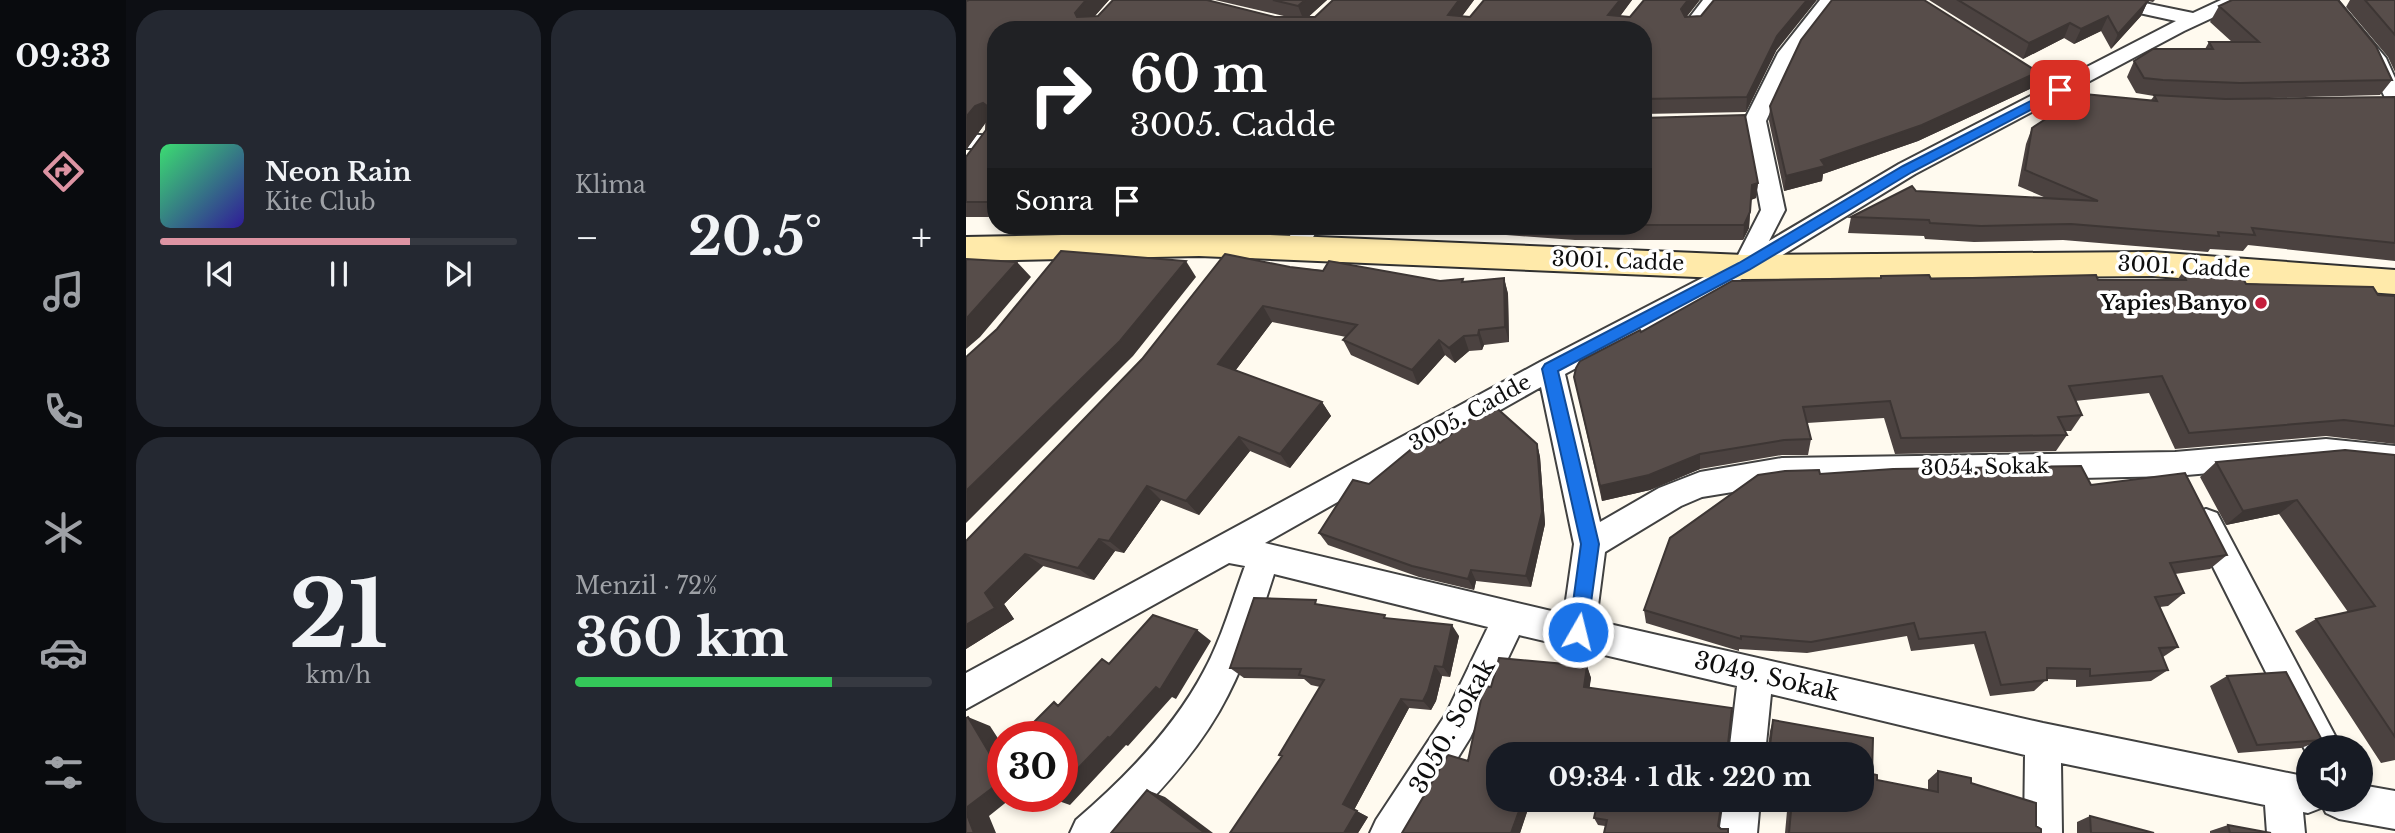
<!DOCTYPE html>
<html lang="tr">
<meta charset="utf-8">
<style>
body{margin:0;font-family:"Libre Baskerville",serif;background:#242831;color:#f1f3f6;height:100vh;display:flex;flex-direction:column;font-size:26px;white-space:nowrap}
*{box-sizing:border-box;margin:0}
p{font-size:23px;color:#9ea1a6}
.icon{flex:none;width:38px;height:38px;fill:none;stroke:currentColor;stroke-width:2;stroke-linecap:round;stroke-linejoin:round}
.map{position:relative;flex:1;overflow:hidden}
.panel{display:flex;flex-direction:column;gap:10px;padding:10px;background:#0d0f14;width:840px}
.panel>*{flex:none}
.guide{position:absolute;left:21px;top:21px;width:665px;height:214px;border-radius:28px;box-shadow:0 4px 10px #0003;background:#202124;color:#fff;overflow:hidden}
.fabs{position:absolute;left:1330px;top:735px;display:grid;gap:14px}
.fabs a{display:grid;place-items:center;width:77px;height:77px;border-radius:50%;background:#171b24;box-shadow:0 4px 10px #0003;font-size:35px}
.speed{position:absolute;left:21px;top:721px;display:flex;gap:14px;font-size:35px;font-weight:700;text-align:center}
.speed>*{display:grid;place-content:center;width:91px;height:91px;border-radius:50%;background:#171b24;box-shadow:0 4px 10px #0003;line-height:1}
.speed .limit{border:10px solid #d22;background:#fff;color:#111}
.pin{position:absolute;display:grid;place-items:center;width:60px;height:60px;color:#fff;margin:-30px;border-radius:14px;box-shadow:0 4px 10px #0006}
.me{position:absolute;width:77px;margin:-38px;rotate:8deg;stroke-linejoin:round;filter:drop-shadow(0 0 5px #0008)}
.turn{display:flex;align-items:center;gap:24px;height:147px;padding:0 28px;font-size:32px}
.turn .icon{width:91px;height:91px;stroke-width:2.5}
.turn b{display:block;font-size:49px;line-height:60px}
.then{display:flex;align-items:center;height:66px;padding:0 28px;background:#0003;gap:14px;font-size:26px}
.big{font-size:52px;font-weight:800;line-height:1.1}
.panel .card{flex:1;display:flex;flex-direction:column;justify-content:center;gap:10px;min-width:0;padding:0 24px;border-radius:28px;background:#242831}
.panel .dial{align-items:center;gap:0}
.dial b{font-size:91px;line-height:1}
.song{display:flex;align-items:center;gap:21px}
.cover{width:84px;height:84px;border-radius:10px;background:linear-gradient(135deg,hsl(140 70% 55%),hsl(250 70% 35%))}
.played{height:7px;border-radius:4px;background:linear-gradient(90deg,#dd94a3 70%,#363941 70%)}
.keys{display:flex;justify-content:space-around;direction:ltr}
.heat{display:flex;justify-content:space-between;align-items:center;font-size:38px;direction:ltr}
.charge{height:10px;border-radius:5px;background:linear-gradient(90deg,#34c759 72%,#363941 0)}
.panel .tiles{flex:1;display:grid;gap:10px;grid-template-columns:repeat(2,1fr)}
.trip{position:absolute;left:520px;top:742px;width:388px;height:70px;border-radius:28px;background:#171b24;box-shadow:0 4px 10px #0003;font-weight:800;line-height:70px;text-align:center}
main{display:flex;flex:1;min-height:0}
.tab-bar{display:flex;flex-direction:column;width:126px;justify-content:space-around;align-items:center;background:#090b0e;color:#9ea1a6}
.tab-bar .icon{width:49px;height:49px}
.tab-bar .current{color:#dd94a3}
.tab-bar b{font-size:32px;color:#f1f3f6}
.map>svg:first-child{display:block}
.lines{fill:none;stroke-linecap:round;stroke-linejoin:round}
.street-casing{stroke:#414141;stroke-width:4}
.secondary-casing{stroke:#303030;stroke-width:4}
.street{fill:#fff;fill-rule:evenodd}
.secondary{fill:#ffeaaa;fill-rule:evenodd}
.wall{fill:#4b4240}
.shaded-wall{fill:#3d3634}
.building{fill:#574d4a;stroke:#3d3634;stroke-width:2}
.route{fill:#1a73e8;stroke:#114b97;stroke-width:2}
.poi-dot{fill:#c51f3d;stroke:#fff;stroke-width:2.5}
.labels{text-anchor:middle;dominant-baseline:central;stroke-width:7;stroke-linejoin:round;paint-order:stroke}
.street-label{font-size:21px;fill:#0e0e0e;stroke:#fff}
.poi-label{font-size:21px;font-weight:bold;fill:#0e0e0e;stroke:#fff;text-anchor:end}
.near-street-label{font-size:24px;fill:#0e0e0e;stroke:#fff}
</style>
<main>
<nav class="tab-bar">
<b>09:33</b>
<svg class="icon current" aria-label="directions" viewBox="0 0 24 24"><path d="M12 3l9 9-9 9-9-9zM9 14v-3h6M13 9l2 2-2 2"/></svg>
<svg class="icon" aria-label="music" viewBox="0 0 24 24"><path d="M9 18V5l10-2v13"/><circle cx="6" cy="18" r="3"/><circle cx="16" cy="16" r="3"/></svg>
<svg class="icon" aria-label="phone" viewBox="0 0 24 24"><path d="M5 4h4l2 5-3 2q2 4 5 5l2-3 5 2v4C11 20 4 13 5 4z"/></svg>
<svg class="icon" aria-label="climate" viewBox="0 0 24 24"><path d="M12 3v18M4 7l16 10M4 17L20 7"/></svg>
<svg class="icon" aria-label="car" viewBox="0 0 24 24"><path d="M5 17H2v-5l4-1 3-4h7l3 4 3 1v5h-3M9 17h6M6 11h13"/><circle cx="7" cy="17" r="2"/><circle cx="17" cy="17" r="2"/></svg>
<svg class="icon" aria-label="filters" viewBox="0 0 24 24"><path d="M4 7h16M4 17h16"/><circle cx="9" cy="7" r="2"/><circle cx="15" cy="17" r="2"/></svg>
</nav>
<section class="panel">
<div class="tiles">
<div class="card">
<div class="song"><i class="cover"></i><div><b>Neon Rain</b><p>Kite Club</p></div></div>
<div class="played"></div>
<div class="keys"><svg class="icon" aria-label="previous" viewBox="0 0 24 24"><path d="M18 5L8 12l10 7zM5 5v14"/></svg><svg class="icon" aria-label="pause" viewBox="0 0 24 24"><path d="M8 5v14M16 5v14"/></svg><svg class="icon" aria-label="next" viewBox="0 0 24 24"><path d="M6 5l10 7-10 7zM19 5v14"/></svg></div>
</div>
<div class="card"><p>Klima</p>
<div class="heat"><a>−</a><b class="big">20.5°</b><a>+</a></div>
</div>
<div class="card dial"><b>21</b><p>km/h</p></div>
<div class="card"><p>Menzil · 72%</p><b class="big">360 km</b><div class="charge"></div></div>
</div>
</section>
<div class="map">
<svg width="1429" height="833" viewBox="0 0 1429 833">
<rect width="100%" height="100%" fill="#fffaef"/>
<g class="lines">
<g class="street-casing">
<path id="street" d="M737 0H756L733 30H719L717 26Z
M854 0H873L831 54 800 121 819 210 803 241 933 164 1210 21 1132 4 1129 0H1164L1227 13 1255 0H1279L1276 4 1218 31 949 174 787 273 599 374 634 522 693 488 734 472 816 458 1209 452 1360 439 1429 446V470L1360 463 1209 476 816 484 736 497 715 506 639 552 630 621 1077 723 1342 777V800H1395V785L1429 791V829L1373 819 1360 813 1356 805 1355 808 1342 813 1337 812 1339 833H1301L1299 805 1095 763 1096 833H1058L1059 755 805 694 799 754H763L771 686 553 635 504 738 445 833H404L410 820 480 714 522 627 308 574C295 615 282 656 262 695 236 747 194 793 152 833H104L110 820C159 778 208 728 238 671 256 638 266 601 279 566L263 563 0 709V673L574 362 769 261 795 210 778 121 812 53ZM575 387 608 544 598 614 299 543Z
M1352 0H1371L1420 58 1429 78V106L1422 104 1401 60Z
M0 134 28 136 30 143 20 148H0Z
M330 226H354L337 253 329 255 321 253 317 247Z
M1240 509 1251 513 1375 747H1342V756L1225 523 1229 513Z
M758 800H794L791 833H753Z"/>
</g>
<g class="secondary-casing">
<path id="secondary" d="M233 232 778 255 1186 252 1429 270V294L1186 276 778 279 233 256 0 261V237Z"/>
</g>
<use href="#street" class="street"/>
<use href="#secondary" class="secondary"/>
</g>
<path class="wall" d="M0 0H143L128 17H322L249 0H361L342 17H349L367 0H508L496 16 504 17 518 0H666L654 16 664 17H720L810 51 780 112 677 114V30H30V217H0V157L20 130V122L0 150Z
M963 0H1189L1187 2 1182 1 1175 16 1145 49 1135 31 1108 44 1098 38 1057 59Z
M1384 0H1429V72L1422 57 1380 7Z
M1253 6 1426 80 1414 95 1265 99 1210 97 1259 99 1429 97V261L1282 245 1277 251 1244 249 1242 252 1097 240 1008 242 959 239 958 236 882 233 885 217 950 191 1080 198 1052 186 1060 144 1066 128 1185 100 1188 96 1170 93 1161 77 1168 61 1239 49 1243 42H1266L1244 22Z
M1072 72 1066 88 952 141 857 174 856 181 818 191 803 121 804 106Z
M677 118 792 183 790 198 785 200 783 228 777 240H609L460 229 356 227V226H677Z
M324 267 474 281 498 282 538 278 542 294 543 342 518 345 516 350 503 351 489 363 479 355 452 385 385 355 377 340 380 337 306 322 269 371 356 402 365 416 324 468 284 451 233 515 195 500 158 553 149 551 128 580 77 566 38 604 48 619 0 649V541Z
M1217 272 1280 284 1429 296V444L1360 436 1209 449 1183 393 1109 401 1116 415 1105 431H1099L1101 435 1090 451 929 454 918 418 841 423 845 439 842 455H816L734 469 684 490 636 501 608 377 675 332 914 278 915 276 965 279 1211 280Z
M474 443 571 444 574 457 579 524 565 587 510 581 508 590 453 577 362 545 353 533 403 484Z
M1429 455V760L1415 763 1329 631 1350 619 1382 612 1313 514 1260 525 1234 477 1250 462Z
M854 474 1125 485 1261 555 1244 569 1209 574 1218 593 1202 606 1194 607 1212 647 1197 657 1202 670 1185 681 1110 687V680L1081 679 1068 691 1024 696 1008 644 945 651 941 636 841 653 773 649V651L680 623 678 610Z
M355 605 421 618 493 636 484 677 476 676 470 701 465 710 443 708 388 810 402 817 392 833 315 756 354 687 345 685 338 679 278 678 264 668Z
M533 658 621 666 625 678 623 688 766 708 762 744 765 747 802 746 804 731 807 720 907 738 906 774 911 775V780L962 790V780L972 771 1005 778V783L1070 803V826L1075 829V833H819L822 800H896V754H532V800H565L554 833H436L482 755 502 761 517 690 519 686 525 687Z
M1261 676 1356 740 1335 748 1272 753 1244 686Z
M756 800 639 826 632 825 628 818Z
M1124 816 1188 833H1111V822Z
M1262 825 1305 833H1244V831Z"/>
<path class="shaded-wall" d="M120 0H143L118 28 119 30 109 13Z
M339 0H361L338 21 332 6Z
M493 0H508L486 30 482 15Z
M654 0H666L644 30 642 15Z
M722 0H734L715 24V9Z
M841 0H851L810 51 780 112 781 97 811 36Z
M1182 1 1175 16 1145 49 1152 34Z
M1142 16 1135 31 1108 44 1115 29Z
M1104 23 1098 38 1057 59 1063 43Z
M1072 72 1066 88 952 141 857 174 856 181 818 191 820 176 855 160Z
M17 103 29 118 21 121 0 150V117L9 106Z
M792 183 790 198 784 200 786 185Z
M784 212 783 228 777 240 778 225Z
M220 261 230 277 167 356 0 523V491Z
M51 262 65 277 14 337 0 349V319Z
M538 278 542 294 543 342 539 327Z
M297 306 306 322 263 379 252 364Z
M513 330 518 345 516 350 512 335Z
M498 336 503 351 489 363 483 348Z
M473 340 479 355 452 385 446 370Z
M356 402 365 416 324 468 314 454Z
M273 437 284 451 233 515 220 501Z
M571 444 574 457 579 524 565 587 560 576Z
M734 454V469L684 490 636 501 634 486Z
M181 486 195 500 158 553 143 541Z
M1331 500 1313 514 1260 525 1277 511Z
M133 539 149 551 128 580 112 568Z
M59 554 77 566 38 604 48 619 0 649V625L19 593Z
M505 570 510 581 508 590 502 579Z
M486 625 493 636 484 677 477 667Z
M231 630 245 641 210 699 206 697 162 746 160 745 104 805 84 798 85 796H96V785Z
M469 666 476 676 470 701 465 710 457 701Z
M621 666 625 678 622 699 618 687Z
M435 699 443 708 388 810 377 804Z
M2 717 24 726 37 746V776Z
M37 780V796H48L23 816 30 833H8L0 812V808Z
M181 790 199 797 247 833H239Z
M557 800H565L554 833H545Z
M391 811 402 817 392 833H378Z"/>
<path class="building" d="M3 0H120L109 13 111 17 132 16 147 0H241L309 17H349L367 0H493L482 15 504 17 518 0H654L642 15 664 17 678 0H722L715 9 719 17 735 16 748 0H841L811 36 781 97 677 99V30H30V202H0V157L20 130 21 106 17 103 9 106 0 117V1Z
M307 0H339L332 6Z
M866 0H958L1072 72 956 125 855 160 859 166 820 176 804 106 835 40Z
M992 0H1178L1182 1 1152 34 1142 16 1115 29 1104 23 1063 43Z
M1266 0H1372L1410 46 1426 80 1274 83 1197 80 1178 78 1168 61 1187 49H1247L1243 42H1293L1253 6Z
M1399 0H1429V35Z
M1118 94 1191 101 1188 95 1259 99 1429 97V243L1286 228 1289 235 1252 232 1253 236 1105 224 1015 226 964 223 963 220 885 217 946 186 950 191 1132 201 1059 170 1066 128Z
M779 115 792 183 786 185 784 212 778 225H677V118Z
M95 251 220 261 154 341 0 491V357L31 329Z
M259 254 324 267 357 271 363 261 474 281 497 279 496 282 538 278 539 327 513 330 512 335 498 336 483 348 473 340 446 370 377 340 391 325 297 306 252 364 356 402 314 454 273 437 220 501 181 486 143 541 133 539 112 568 59 554 19 593 29 608 0 625V541L176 359Z
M0 259 51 262 0 319Z
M1273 271 1280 284 1407 287 1412 295 1429 296V426L1378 420 1223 433 1196 376 1103 386 1116 415 1092 417 1101 435 935 438 924 401 837 407 845 439 818 440 734 454 683 475 634 486 608 377 610 368 614 361 674 330 675 332 766 281 915 278V276L963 275 965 279 1130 275 1132 280H1220L1217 272Z
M525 403 571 444 576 512 560 576 505 570 502 579 446 566 353 533 387 480 403 484 455 441 466 435 474 443Z
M1379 450 1429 455V737L1350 619 1409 606 1331 500 1277 511 1250 462Z
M1115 466 1125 485 1219 473 1261 555 1204 563 1218 593 1189 597 1212 647 1193 648 1202 670 1124 676V669L1081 668V680L1035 685 1019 632 953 639 948 623 845 642 775 636V639L678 610 704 538 792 475 819 471 853 470 854 474 927 469Z
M288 598 350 600 349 604 419 615 418 618 486 625 477 667 469 666 462 691 457 701 435 699 377 804 391 811 378 833H264L316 756 313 755 358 680 333 675 335 669 264 668Z
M187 615 231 630 194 690 190 687 144 738 142 737 96 785V737H53L88 702 92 706 136 659 143 664Z
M533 658 621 666 618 687 766 708 762 744 765 747 804 746 807 720 907 738 906 774 911 775V780L972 792V771L1005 778V783L1070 803V826L1075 829V833H823L826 800H896V754H532V800H557L545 833H436L482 755 502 761 517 690 519 686 525 687Z
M1320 672 1356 740 1291 745 1261 676Z
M2 717 37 776V780L0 808V718Z
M181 790 239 833H145Z
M632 800H756L752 826 755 829H762V833H638L641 820 628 818Z
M0 812 8 833H0Z
M1124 816 1188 833H1125Z
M1262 825 1305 833H1264Z"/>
<path class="route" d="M1094 86 1100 90 1099 92 946 172 783 270 592 371 633 544 621 632 619 639 612 642 605 639 603 632 615 544 576 369 579 364 773 263 937 166Z"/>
<circle class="poi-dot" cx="1295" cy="303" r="7"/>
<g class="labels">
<g class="street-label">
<text transform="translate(652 261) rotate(2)">3001. Cadde</text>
<text transform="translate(1218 267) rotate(3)">3001. Cadde</text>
<text transform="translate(504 413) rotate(-29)">3005. Cadde</text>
<text transform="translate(1019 467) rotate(-1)">3054. Sokak</text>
</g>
<g class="poi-label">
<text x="1281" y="303">Yapies Banyo</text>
</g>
<g class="near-street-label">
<text transform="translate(801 676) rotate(13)">3049. Sokak</text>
<text transform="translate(486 726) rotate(-61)">3050. Sokak</text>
</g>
</g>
</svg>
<div class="fabs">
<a><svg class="icon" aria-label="sound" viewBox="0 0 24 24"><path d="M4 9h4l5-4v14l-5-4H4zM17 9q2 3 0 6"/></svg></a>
</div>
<div class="speed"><div class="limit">30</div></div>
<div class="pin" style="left:1094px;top:90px;background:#d93025"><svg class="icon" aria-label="arrive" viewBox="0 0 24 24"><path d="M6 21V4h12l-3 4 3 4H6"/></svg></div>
<svg class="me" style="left:612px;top:632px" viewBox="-20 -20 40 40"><circle r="17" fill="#1a73e8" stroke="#fff" stroke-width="3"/><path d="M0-11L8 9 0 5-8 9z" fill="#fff"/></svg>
<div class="trip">09:34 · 1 dk · 220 m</div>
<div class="guide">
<div class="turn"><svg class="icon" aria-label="right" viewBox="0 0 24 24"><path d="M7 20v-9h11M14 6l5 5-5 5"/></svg><div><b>60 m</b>3005. Cadde</div></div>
<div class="then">Sonra<svg class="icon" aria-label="arrive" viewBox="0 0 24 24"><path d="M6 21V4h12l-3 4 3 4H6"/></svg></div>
</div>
</div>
</main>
